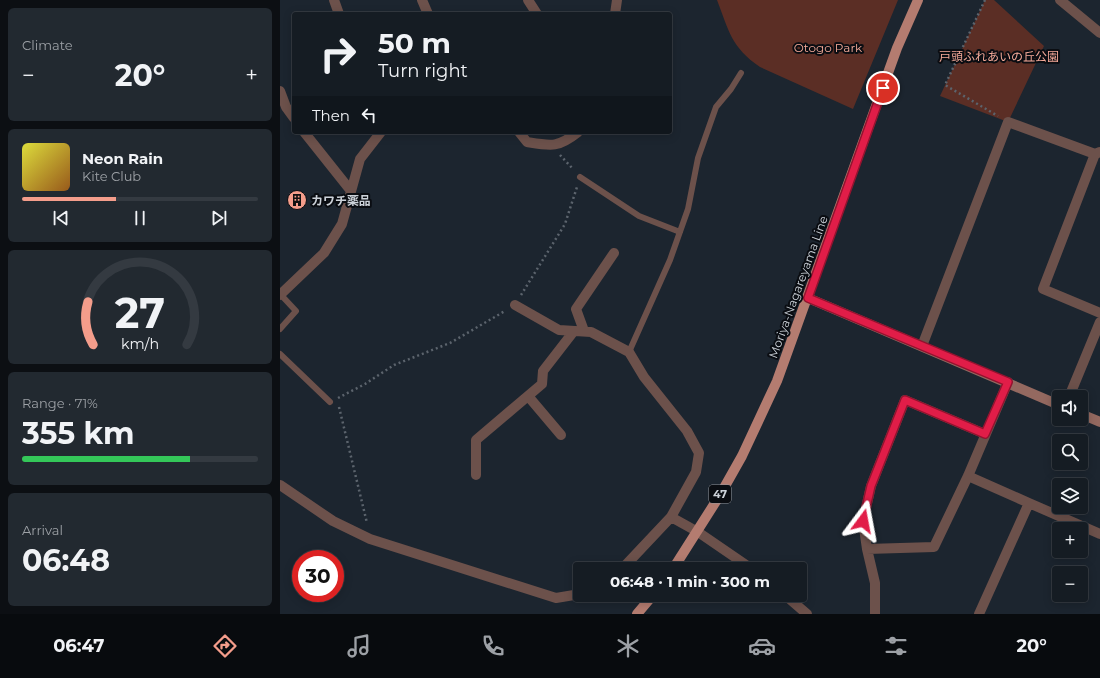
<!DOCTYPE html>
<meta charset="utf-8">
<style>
body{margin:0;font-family:Montserrat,"Noto Sans JP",sans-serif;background:#222930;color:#f1f3f6;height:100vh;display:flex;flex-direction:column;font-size:15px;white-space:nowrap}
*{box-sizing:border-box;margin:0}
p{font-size:13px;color:#9da1a6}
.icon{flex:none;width:22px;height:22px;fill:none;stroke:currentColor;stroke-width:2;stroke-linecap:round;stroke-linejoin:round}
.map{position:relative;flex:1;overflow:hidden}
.sheet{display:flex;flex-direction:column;gap:8px;padding:8px;background:#0c0f13;width:280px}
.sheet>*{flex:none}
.hud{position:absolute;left:12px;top:12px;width:380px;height:122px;border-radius:4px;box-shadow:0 2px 10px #0003,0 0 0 1px #343a41;background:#151c23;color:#f1f3f6;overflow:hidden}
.fabs{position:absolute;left:772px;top:390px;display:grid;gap:8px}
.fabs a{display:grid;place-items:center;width:36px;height:36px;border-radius:4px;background:#151c23;box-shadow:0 2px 10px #0003,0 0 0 1px #343a41;font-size:20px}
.speed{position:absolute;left:12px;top:550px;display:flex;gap:8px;font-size:20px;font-weight:700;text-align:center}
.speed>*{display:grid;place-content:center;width:52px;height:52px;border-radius:50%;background:#151c23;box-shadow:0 2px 10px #0003,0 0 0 1px #343a41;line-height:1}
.speed .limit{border:6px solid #d22;background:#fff;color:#111}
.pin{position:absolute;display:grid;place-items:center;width:34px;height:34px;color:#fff;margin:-17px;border:2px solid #fff;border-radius:50%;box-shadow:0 1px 4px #0007}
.me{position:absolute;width:44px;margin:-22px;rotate:13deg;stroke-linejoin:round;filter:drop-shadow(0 0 3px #0008)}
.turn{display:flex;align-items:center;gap:14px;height:84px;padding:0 20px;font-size:18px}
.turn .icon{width:52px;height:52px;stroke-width:2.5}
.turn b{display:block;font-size:28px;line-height:34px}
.then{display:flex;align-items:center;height:38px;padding:0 20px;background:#0003;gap:8px;font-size:15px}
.big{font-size:30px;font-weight:700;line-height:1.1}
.sheet .widget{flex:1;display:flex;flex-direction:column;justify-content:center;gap:6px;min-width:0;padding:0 14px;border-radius:6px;background:#222930}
.sheet .dial{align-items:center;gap:0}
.dial svg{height:104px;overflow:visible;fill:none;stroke:#343a41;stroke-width:7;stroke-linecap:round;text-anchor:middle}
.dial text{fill:#f1f3f6;stroke:none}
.song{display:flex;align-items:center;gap:12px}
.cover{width:48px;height:48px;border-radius:6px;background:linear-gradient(135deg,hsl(60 70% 55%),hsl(30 70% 35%))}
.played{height:4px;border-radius:2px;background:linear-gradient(90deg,#f49d8b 40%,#343a41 40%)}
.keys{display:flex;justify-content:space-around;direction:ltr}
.heat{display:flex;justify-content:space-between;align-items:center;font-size:22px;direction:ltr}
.charge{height:6px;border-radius:3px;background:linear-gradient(90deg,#34c759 71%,#343a41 0)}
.trip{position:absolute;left:293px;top:562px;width:234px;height:40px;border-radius:4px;background:#151c23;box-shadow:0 2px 10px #0003,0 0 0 1px #343a41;font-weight:700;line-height:40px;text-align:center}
.tabs{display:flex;height:64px;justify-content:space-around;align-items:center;background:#080b0e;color:#9da1a6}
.tabs .icon{width:28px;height:28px}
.tabs .on{color:#f49d8b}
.tabs b{font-size:18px;color:#f1f3f6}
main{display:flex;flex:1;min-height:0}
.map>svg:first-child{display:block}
.green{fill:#5b2e25}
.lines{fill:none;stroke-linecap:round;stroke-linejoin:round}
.path{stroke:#5c646d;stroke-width:2.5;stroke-dasharray:2 3;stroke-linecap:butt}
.lane{stroke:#6c514b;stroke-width:6}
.street{stroke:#6c514b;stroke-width:10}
.secondary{stroke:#946960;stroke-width:10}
.primary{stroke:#b47c70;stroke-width:10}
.route-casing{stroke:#92132f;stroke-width:10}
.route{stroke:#e11d48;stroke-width:7}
.labels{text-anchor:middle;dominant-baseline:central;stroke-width:4;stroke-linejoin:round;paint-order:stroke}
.shield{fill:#0a0d12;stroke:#92979d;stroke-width:1}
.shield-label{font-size:11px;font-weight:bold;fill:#ccd2d9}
.park-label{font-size:12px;fill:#f5aa99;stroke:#0a0d12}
.poi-label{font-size:12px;font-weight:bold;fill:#ccd2d9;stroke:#0a0d12;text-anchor:start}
.street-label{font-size:12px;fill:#ccd2d9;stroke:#0a0d12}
</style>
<main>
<section class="sheet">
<div class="widget"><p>Climate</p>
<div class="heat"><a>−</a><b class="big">20°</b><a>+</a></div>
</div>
<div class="widget">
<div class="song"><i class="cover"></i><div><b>Neon Rain</b><p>Kite Club</p></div></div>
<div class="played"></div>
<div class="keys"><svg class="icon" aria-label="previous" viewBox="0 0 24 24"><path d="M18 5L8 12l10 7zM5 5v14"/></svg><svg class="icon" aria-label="pause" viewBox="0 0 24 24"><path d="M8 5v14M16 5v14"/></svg><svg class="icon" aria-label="next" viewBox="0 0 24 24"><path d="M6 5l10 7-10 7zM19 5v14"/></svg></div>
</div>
<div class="widget dial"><svg viewBox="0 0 100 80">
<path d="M14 69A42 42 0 1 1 86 69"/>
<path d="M14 69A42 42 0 0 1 10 36" stroke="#f49d8b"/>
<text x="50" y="56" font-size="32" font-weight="700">27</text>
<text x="50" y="72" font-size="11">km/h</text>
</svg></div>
<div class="widget"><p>Range · 71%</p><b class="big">355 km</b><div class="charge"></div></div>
<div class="widget"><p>Arrival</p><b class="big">06:48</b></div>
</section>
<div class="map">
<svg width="820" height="614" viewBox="0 0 820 614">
<rect width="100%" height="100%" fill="#1c252f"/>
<path class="green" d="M437 0H618L573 109 480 67C451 47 449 31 437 0Z
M705 0H714L764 46 728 122 660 96Z"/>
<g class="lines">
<path class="path" d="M705 0 665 85 718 116
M280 155 293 169
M241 295 285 224 297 187
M58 398 85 384 114 365 170 343 225 311
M59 407 87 523"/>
<path class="lane" d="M300 177 359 216 400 232
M0 329 16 311 1 295
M349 352 390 260 408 209 418 158 436 107 451 89 461 73
M0 354 50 402"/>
<path class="street" d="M54 0 59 14
M142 0 148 14
M248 0 257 14
M780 0 820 33
M335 14 337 0
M0 91 6 107 14 118
M24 132 71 191
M239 132 247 142C271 146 278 148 298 132
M820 152 815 154 763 289 820 313
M0 295 44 253 62 224 80 159 101 132
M235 305 279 330 311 332 349 352 364 377 407 431 419 453 416 472 391 517
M304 331 296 309 334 253
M642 346 728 122 815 154
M248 396 281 435
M789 397 820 322
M705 434 625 400 591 486 583 521 587 549 654 547 688 476 728 382
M196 475V440L262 384 263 371 294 331
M688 476 749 503
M0 485 53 521 90 539 276 598 300 594
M587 549 595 583V614
M342 569 391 517 418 532 472 569
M505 595 527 614
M699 614 749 503 820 534"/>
<path class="secondary" d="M528 298 779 405
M801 414 820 422"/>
<path class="primary" d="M393 569 440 495 462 456 497 381 617 48 638 0
M357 614 373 595"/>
</g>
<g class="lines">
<g class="route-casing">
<path id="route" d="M583 521 591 486 625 400 705 434 728 382 528 298 603 88"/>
</g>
<use href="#route" class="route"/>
</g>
<defs>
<g id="building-disc" transform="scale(1)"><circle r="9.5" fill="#f49d8b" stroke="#0a0d12"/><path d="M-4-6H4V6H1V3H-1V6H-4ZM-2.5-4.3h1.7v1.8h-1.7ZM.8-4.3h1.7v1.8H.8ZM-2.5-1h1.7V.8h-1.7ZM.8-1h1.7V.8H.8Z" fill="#111"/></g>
</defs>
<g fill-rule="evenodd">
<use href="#building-disc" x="17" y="200"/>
</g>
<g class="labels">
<rect class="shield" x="429" y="485" width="22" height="18" rx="3"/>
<g class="shield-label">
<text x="440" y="494">47</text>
</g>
<g class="park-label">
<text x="548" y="47">Otogo Park</text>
<text x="719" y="56">戸頭ふれあいの丘公園</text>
</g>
<g class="poi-label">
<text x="31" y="200">カワチ薬品</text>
</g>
<g class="street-label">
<text transform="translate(518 287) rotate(-70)">Moriya-Nagareyama Line</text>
</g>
</g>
</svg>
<div class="fabs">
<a><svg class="icon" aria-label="sound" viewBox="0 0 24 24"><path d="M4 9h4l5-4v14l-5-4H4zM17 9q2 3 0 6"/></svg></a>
<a><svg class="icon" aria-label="search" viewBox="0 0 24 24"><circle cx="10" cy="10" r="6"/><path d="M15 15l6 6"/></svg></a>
<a><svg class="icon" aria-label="layers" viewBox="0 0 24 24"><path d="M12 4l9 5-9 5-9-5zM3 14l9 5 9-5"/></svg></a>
<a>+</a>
<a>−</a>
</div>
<div class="speed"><div class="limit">30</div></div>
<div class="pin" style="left:603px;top:88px;background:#d93025"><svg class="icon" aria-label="arrive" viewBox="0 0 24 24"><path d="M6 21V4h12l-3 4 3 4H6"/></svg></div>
<svg class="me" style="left:583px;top:521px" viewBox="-20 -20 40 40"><path d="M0-17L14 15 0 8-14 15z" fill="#e11d48" stroke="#fff" stroke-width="4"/></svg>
<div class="trip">06:48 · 1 min · 300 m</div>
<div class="hud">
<div class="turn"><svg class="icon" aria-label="right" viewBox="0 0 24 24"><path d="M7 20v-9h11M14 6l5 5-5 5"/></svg><div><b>50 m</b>Turn right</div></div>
<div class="then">Then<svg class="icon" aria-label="left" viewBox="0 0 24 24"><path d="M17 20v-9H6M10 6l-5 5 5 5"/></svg></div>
</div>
</div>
</main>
<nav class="tabs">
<b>06:47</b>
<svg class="icon on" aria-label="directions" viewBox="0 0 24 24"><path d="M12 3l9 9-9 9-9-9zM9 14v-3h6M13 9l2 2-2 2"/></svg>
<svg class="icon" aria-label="music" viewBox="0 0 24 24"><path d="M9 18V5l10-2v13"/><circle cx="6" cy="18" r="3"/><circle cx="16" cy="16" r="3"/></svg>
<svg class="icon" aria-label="phone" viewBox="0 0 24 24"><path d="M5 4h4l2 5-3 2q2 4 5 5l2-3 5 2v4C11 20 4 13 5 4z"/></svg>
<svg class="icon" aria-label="climate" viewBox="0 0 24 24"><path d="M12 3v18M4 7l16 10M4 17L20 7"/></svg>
<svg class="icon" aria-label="car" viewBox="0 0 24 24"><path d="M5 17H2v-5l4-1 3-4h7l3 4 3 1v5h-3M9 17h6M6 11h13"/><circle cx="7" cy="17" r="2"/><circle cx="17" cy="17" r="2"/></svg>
<svg class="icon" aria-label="filters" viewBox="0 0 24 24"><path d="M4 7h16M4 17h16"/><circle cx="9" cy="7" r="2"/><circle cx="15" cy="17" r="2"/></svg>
<b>20°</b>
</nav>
